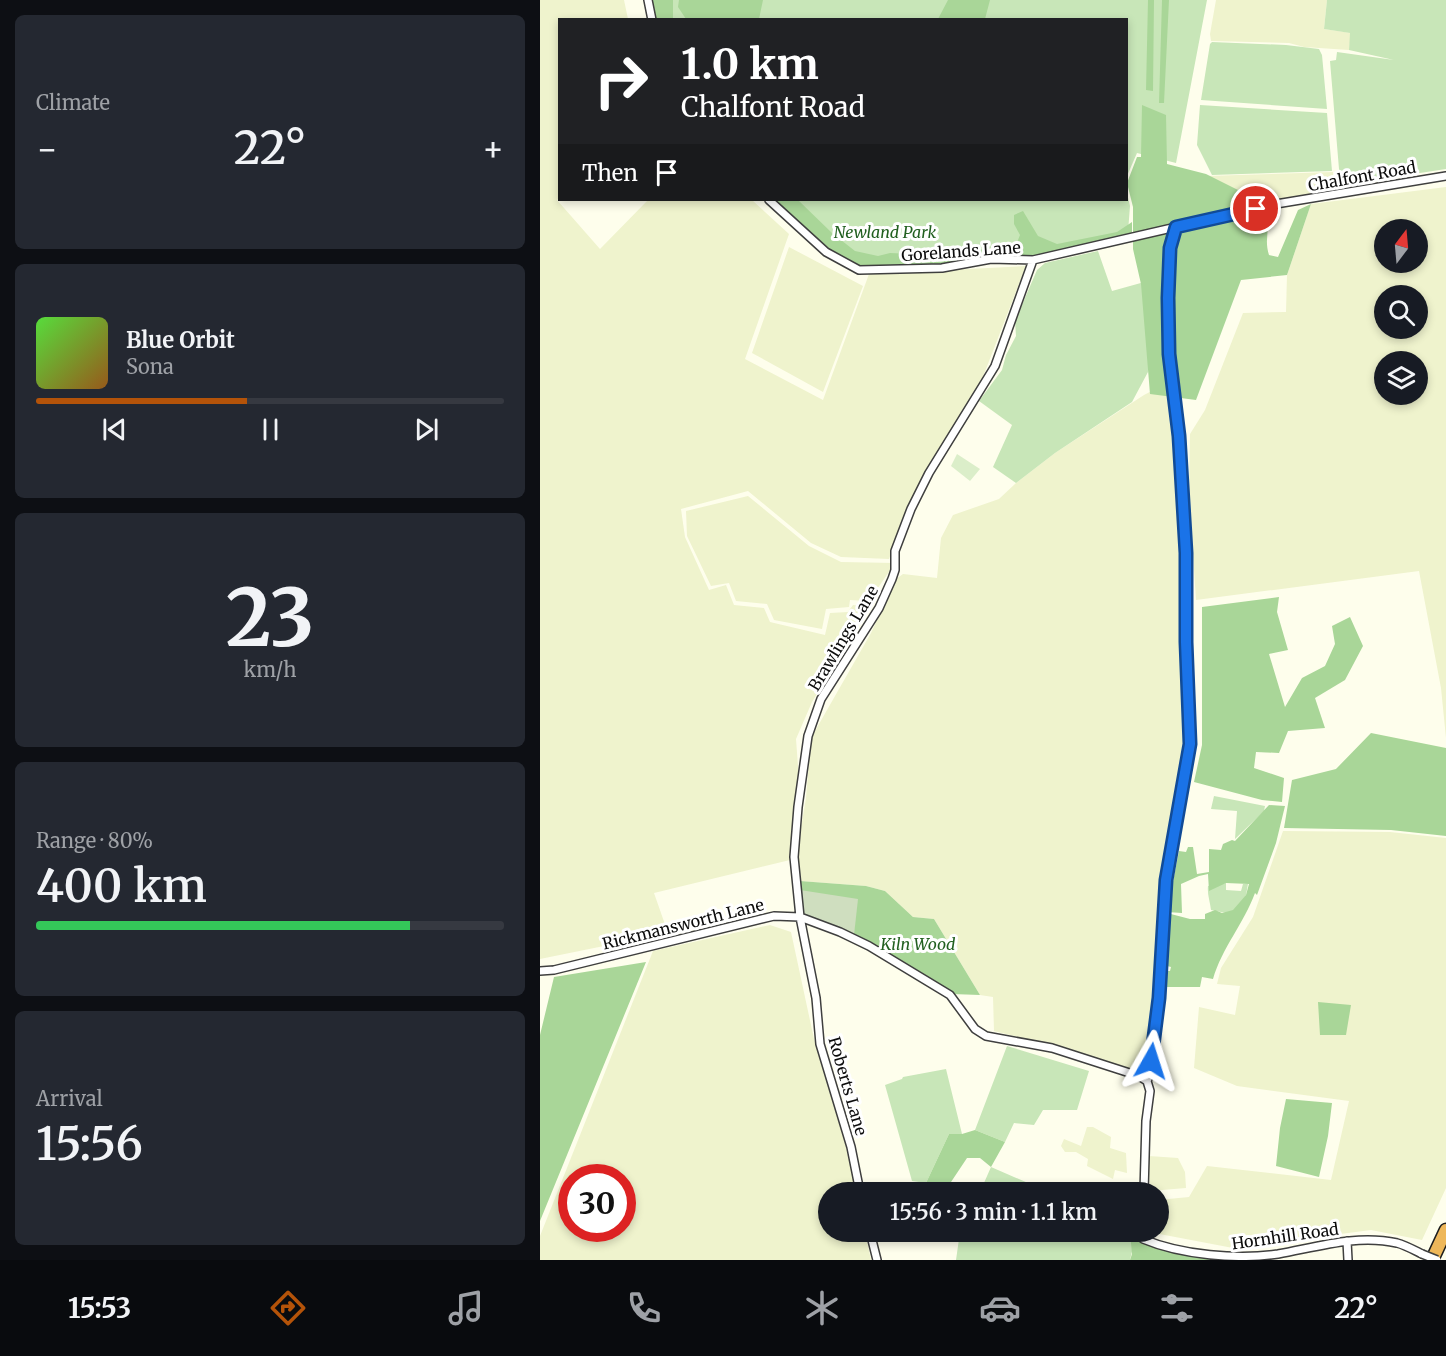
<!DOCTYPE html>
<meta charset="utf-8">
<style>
body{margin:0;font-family:Merriweather,serif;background:#242831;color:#f1f3f6;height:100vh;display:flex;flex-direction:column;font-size:22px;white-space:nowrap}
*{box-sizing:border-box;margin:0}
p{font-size:20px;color:#9ea1a6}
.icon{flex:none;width:33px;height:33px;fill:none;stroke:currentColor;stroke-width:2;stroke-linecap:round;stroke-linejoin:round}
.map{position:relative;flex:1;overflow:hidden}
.drawer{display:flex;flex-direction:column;gap:15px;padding:15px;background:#0d0f14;width:540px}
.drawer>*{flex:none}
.hud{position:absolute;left:18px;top:18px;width:570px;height:183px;border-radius:0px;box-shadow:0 3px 9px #0003;background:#202124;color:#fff;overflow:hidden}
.needle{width:39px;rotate:16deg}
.buttons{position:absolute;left:834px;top:219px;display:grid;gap:12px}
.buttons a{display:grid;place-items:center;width:54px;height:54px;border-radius:50%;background:#171b24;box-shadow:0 3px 9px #0003;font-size:30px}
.speed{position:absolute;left:18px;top:1164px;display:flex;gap:12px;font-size:30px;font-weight:700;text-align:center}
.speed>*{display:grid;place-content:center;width:78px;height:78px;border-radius:50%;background:#171b24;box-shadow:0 3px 9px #0003;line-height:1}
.speed .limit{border:9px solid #d22;background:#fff;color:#111}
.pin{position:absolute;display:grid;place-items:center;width:51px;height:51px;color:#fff;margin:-26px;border:3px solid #fff;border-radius:50%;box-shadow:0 2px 6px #0007}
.me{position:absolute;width:66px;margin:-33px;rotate:6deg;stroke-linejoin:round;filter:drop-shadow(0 0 4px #0008)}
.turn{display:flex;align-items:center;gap:21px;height:126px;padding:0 24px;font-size:27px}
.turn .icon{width:78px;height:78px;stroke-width:2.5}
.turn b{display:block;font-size:42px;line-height:51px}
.then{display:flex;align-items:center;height:57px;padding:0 24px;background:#0003;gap:12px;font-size:22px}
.big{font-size:45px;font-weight:600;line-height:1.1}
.drawer .card{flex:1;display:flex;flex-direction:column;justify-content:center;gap:9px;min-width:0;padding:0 21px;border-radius:9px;background:#242831}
.drawer .dial{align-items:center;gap:0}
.dial b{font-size:78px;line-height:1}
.song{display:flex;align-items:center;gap:18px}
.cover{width:72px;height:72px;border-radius:9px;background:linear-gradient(135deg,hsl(110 70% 55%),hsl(30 70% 35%))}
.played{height:6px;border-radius:3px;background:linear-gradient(90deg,#b45309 45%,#363941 45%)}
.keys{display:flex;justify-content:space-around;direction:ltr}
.heat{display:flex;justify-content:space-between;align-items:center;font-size:33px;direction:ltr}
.charge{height:9px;border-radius:4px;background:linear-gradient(90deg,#34c759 80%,#363941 0)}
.trip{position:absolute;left:278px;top:1182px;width:351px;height:60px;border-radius:30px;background:#171b24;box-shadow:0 3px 9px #0003;font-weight:600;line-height:60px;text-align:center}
.tab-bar{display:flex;height:96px;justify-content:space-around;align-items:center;background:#090b0e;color:#9ea1a6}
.tab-bar .icon{width:42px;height:42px}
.tab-bar .on{color:#b45309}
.tab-bar b{font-size:27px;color:#f1f3f6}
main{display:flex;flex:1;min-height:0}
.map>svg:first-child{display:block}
.farmland{fill:#eff3cd;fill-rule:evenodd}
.green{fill:#c8e6b8}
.forest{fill:#a9d698}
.cemetery{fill:#cfdebf}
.pitch{fill:#dbeec9}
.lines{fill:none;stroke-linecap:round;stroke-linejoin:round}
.minor-casing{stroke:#3f3f3f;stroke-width:10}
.motorway-casing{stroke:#1d1d1d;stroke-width:15}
.minor{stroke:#fff;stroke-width:7}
.motorway{stroke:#eeb75a;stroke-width:12}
.minor-bridge-casing{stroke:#3f3f3f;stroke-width:10;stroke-linecap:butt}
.minor-bridge{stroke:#fff;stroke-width:7}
.route-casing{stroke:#114b97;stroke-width:15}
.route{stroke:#1a73e8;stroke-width:10}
.labels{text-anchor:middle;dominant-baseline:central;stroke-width:6;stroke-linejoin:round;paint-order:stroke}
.street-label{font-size:16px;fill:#0c0c0c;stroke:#fff}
.park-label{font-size:16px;font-style:italic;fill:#226020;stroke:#fff}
</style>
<main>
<section class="drawer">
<div class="card"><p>Climate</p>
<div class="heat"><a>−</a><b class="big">22°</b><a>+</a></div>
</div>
<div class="card">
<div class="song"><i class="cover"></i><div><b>Blue Orbit</b><p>Sona</p></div></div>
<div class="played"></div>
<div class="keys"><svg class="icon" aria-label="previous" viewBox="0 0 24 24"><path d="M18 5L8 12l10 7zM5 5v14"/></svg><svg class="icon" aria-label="pause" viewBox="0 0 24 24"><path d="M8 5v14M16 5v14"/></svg><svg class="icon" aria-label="next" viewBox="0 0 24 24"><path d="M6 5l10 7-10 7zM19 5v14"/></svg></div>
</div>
<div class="card dial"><b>23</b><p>km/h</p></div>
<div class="card"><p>Range · 80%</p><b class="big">400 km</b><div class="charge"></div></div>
<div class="card"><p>Arrival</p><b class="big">15:56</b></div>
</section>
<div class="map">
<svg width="906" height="1260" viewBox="0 0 906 1260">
<rect width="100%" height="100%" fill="#fefeec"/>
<path class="farmland" d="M0 0H84L88 19 20 20V197L17 200 60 249 108 200H212L249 234 205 359 283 400 329 274 486 266 425 423 370 503 349 559 301 557 271 543 208 491 141 509 145 537 169 590 186 585 194 605 224 608 230 622 285 635 290 613 308 612 313 605 330 607 272 702 256 739 260 793 250 860 114 893 128 933 0 959Z
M676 0H787L784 29 811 33 809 50 764 47 749 43 671 41 670 34Z
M793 172V175L785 178 786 182 793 183V192L724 203 666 176Z
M906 187V738L901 688 879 571 656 600 649 493 650 434 665 410 703 313 746 312 747 275 771 204ZM844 230H878V262H844ZM844 296H878V328H844ZM844 362H878V394H844Z
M249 247 323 286 283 392 212 353Z
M629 382 636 438 642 568 650 613 646 658 653 694 651 733 620 907 619 994 609 1066 598 1073 503 1043 454 1031 453 997 440 995 394 919 373 917 345 891 326 886 260 881 255 863 266 798 271 738 331 633 356 579 363 574 397 578 401 538 413 515 459 499 476 483 515 453 604 395Z
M208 496 269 546 301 562 355 563 329 601 310 600 309 607 286 609 282 629 234 620 227 604 196 601 189 583 171 586 147 536 146 511Z
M743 831 850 832 906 838V1188L882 1240 831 1230 693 1248 609 1232H618V1200L649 1197 667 1166 791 1180 809 1101 697 1086 654 1068 659 1007 695 1015 700 986 677 984 681 968 713 917Z
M230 925 251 932 274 1039 306 1147 316 1192H288V1232H325L331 1260H0V1236L113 951ZM32 1178H82V1228H32Z
M547 1127H553L571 1137 570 1148 586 1153 587 1173 575 1170 573 1179 547 1166 548 1159 536 1152H525L521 1146 524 1139 541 1146Z
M609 1156 638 1158 645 1172 646 1188 610 1191Z"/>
<path class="green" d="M110 0H667L636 163 597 153 587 176 586 20H114Z
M787 0H906V169L808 184 800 181 790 61 796 60 797 52 854 60 809 50 810 33 784 29Z
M672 42 746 45 779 49 782 55 787 109 661 100 670 44Z
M660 105 787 113 792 171 672 175 657 145Z
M587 193 590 206 588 232 492 256 450 255 317 265 274 238 237 200H586Z
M558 251 572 291 608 281V372L592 402 515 453 476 483 453 467 472 425 439 401 462 370 466 355 476 336 475 321 497 270 505 263Z
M674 796 725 806 724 811 695 839 697 811 671 809Z
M686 883V890L701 891 703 884H708L706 895 696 915 671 910C670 901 667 894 668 886Z
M467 1046 549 1071 537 1110H503L494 1125 474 1123 465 1142 435 1130Z
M406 1069 422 1134H409L386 1183 372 1181 345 1085 362 1079 363 1077Z
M451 1167 509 1192H440Z
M420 1232H590L596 1235 590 1260H416Z"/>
<path class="forest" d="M107 0H133V19H111Z
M139 0H223L219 19H146L138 7Z
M408 0H450L445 19H398Z
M608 0H614L613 91 606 90Z
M622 0H629L624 103H619Z
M602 105 626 115 627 164 666 174 724 203 730 202C732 220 723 237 729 255L738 257 758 210 771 204 747 275 701 280 656 400 610 394 601 284 593 249V207L587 183 597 157H601Z
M235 200H258L292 233 315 251 338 256 350 253 396 255 476 245 480 235 474 224V215L483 211 498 236 517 244 577 232 592 222V234L497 256H450L400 266H319L289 249Z
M739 597 737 612 748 650 729 654 745 707 762 678 785 666 795 644 792 626 810 617 823 646 805 680 775 698 785 728 748 731 739 753 716 752 714 768 744 778 742 802 722 800 654 782 662 745V607Z
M831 733 906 748V836L851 830 744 828 752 780 796 769Z
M729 805 745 806 736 843 717 895 715 893C704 923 682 948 673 979L662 977 660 987H626V971H630L631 967 627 966 624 950 627 913 650 919H665V914L675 910 682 913 693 910 706 895 709 884 686 883 669 891 668 874 659 876 641 884 642 913 627 912 639 851 646 852 648 847H653L657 874 669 872V849L681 850 683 844 692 840 695 841Z
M260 881 326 886 345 891 373 917 394 919 440 995 412 994 344 955 314 935 312 903 260 894Z
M106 962 0 1221V1035L14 977Z
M778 1002 811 1005 806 1035H780Z
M746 1099 792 1103 788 1136 779 1177 736 1166 740 1128Z
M435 1130 465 1142 451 1167 440 1158H427L407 1188 386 1183 409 1134H422Z
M590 1232H598L601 1242 615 1247 679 1260H590L592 1254Z"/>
<path class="cemetery" d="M260 890 318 899 314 935 260 917Z"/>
<path class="pitch" d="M417 454 440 469 430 481 411 466Z"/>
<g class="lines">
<g class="minor-casing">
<path id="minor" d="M108 0 112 20
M229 200 286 252 319 270 402 268 451 259 493 260 736 204 906 176
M0 971 14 970 234 916 260 917 300 932 329 946 410 995 435 1029 446 1036 512 1048 599 1076 607 1081
M607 1081 610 1074 619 998 626 880 650 744 646 642V553L639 436 629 354 628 298 630 247 636 227
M320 1192 311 1147 280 1044 276 998 260 917 254 857 258 807 268 736 281 699 339 608 352 579 355 570V551L371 509 389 473 455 366 493 260
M604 1192 606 1121 610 1091 607 1081
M330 1232 337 1260
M602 1232 603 1239C641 1255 698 1260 738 1254 777 1247 817 1234 857 1243 865 1245 874 1250 882 1254
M807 1241 808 1260"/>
</g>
<g class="motorway-casing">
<path id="motorway" d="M892 1260 906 1230"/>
</g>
<use href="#minor" class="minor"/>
<use href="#motorway" class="motorway"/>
<g class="minor-bridge-casing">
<path id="minor-bridge" d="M882 1254 897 1260"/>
</g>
<use href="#minor-bridge" class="minor-bridge"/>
</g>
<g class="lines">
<g class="route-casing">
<path id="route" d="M611 1061 619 998 626 880 650 744 646 642V553L639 436 629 354 628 298 630 248 636 227 716 209"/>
</g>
<use href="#route" class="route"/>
</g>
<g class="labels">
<g class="street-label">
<text transform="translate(822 176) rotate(-10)">Chalfont Road</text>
<text transform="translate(421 251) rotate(-4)">Gorelands Lane</text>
<text transform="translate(303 638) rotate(-59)">Brawlings Lane</text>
<text transform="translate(143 924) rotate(-14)">Rickmansworth Lane</text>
<text transform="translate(308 1086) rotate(74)">Roberts Lane</text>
<text transform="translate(745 1236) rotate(-8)">Hornhill Road</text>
</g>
<g class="park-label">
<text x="345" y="232">Newland Park</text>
<text x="378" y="944">Kiln Wood</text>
</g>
</g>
</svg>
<div class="buttons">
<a><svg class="needle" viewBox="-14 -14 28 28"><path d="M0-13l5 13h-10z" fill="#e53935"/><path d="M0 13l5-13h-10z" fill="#9ea1a6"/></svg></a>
<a><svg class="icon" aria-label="search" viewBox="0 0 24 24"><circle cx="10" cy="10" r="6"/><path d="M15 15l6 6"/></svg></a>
<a><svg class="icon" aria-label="layers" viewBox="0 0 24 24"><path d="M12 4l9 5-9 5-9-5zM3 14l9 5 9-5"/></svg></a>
</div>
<div class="speed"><div class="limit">30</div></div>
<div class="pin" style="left:716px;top:209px;background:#d93025"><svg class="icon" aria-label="arrive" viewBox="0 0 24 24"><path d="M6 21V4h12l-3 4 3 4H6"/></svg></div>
<svg class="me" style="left:611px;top:1061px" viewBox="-20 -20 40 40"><path d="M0-17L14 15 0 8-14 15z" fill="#1a73e8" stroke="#fff" stroke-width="4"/></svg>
<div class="trip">15:56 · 3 min · 1.1 km</div>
<div class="hud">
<div class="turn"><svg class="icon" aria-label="right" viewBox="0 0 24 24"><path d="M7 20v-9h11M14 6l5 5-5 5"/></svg><div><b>1.0 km</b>Chalfont Road</div></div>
<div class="then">Then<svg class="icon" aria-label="arrive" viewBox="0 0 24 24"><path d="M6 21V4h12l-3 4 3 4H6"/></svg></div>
</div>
</div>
</main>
<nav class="tab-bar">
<b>15:53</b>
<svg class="icon on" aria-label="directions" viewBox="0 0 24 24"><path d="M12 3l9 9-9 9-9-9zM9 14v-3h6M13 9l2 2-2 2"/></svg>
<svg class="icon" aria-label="music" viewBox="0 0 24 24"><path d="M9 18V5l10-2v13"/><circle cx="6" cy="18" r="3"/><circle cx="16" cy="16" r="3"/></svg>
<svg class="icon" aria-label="phone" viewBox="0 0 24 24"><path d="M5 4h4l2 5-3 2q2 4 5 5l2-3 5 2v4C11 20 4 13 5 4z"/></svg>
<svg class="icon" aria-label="climate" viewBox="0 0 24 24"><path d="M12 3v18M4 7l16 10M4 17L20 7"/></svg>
<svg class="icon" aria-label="car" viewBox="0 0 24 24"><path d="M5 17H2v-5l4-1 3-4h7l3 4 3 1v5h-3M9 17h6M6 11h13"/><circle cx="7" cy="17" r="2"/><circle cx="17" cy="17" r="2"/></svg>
<svg class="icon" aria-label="filters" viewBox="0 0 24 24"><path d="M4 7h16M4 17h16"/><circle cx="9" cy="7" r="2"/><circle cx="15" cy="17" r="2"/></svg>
<b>22°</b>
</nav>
